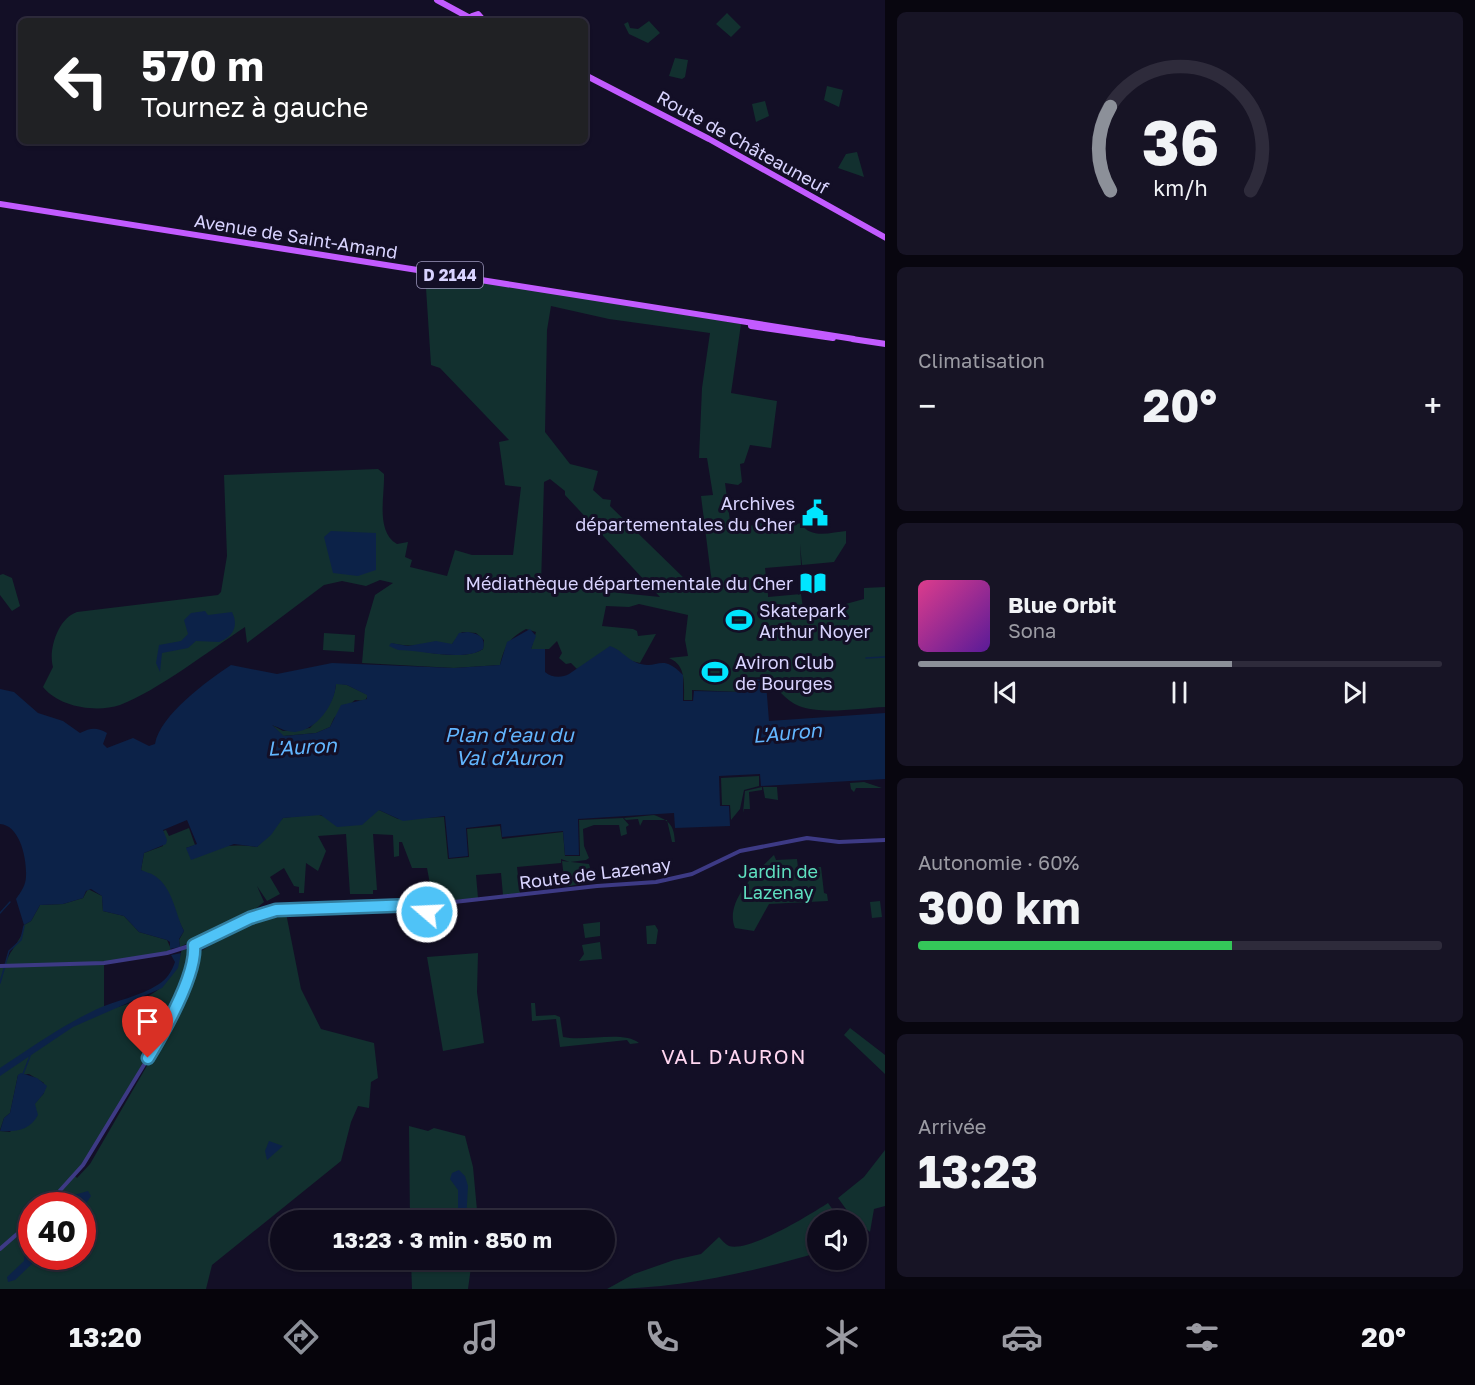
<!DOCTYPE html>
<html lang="fr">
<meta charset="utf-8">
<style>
body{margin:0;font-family:"Golos Text",sans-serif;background:#171425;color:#f1f3f6;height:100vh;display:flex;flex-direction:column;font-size:22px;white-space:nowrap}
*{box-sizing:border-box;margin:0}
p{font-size:20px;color:#9b9ba3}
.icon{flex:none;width:33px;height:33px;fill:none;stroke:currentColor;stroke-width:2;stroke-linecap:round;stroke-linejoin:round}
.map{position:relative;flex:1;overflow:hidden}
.side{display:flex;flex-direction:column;gap:12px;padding:12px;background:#08060f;width:590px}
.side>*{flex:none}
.banner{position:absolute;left:18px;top:18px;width:570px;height:126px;border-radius:9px;box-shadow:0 2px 4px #0004,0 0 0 2px #2e2b3b;background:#202124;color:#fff;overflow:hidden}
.buttons{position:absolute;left:807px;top:1210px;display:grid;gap:12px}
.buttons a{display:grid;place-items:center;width:60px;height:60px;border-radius:50%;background:#0e0b1c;box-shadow:0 2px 4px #0004,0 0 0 2px #2e2b3b;font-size:30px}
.speed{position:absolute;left:18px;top:1192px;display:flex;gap:12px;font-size:30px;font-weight:700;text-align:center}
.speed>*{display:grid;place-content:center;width:78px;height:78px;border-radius:50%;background:#0e0b1c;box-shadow:0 2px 4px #0004,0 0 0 2px #2e2b3b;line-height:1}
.speed .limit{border:9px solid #d22;background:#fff;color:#111}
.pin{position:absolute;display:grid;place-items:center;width:51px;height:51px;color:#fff;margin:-62px -26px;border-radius:50% 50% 50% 0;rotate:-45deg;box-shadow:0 0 6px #0007}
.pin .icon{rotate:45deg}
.me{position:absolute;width:66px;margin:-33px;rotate:289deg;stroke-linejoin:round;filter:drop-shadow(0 0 4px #0008)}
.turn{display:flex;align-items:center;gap:21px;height:126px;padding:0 24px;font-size:27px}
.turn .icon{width:78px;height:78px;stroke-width:2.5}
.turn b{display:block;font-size:42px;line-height:51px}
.big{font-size:45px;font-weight:700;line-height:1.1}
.side .tile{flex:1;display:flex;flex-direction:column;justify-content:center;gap:9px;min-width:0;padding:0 21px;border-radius:9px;background:#171425}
.side .dial{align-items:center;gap:0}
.dial svg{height:156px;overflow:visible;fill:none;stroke:#2e2b3b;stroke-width:7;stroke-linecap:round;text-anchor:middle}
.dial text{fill:#f1f3f6;stroke:none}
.song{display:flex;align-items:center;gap:18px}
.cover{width:72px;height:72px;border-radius:9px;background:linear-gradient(135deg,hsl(330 70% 55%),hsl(270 70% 35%))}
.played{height:6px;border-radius:3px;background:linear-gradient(90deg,#8c9099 60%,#2e2b3b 60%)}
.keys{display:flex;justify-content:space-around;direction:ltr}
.heat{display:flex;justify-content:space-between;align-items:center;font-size:33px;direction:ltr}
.charge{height:9px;border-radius:4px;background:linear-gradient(90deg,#34c759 60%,#2e2b3b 0)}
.trip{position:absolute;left:270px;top:1210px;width:345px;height:60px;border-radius:30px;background:#0e0b1c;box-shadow:0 2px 4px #0004,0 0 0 2px #2e2b3b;font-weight:700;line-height:60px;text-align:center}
.tab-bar{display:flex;height:96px;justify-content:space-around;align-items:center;background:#06040b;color:#9b9ba3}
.tab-bar .icon{width:42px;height:42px}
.tab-bar .active{color:#8c9099}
.tab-bar b{font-size:27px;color:#f1f3f6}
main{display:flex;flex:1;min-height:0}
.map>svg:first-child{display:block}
.green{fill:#12302f;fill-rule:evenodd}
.water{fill:#0c2248;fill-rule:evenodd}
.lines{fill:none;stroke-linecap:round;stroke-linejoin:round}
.stream{stroke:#0c2248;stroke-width:1.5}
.minor{stroke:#3d3a85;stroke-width:4}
.major{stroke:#c25bff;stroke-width:6}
.route-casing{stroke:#337fa1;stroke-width:15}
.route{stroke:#4fc3f7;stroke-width:10}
.labels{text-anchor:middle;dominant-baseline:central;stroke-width:6;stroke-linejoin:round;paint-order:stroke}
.shield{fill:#130f26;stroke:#9e99be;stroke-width:1.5}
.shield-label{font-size:16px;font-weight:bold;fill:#d9d4ff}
.street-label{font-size:18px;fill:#d9d4ff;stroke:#130f26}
.poi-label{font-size:18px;fill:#d9d4ff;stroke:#130f26;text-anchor:end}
.park-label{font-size:18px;fill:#5fe0c0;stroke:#130f26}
.water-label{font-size:20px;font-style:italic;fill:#62b6ff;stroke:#130f26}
.neighbourhood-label{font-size:20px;letter-spacing:1.5px;fill:#ffd6f0;stroke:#130f26}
</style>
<main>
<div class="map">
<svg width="886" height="1289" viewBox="0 0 886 1289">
<rect width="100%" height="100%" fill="#130f26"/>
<path class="green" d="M727 13 741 27 731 37 716 24Z
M649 21 660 33 648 43 629 34 624 24 628 22 630 28 638 29Z
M675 58 688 60 685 77 682 79 669 76Z
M827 86 843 90 839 107 824 100Z
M765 101 769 116 756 122 752 104Z
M857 152 864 177 838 168 846 154Z
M429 273 741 324 731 393 777 401 771 448 750 445 744 463 740 464 742 482 738 485 725 483 730 521 741 529 746 524C755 529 762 520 773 520 783 521 790 526 801 523 810 540 832 532 846 531V543L834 562 802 565 800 544 801 565 765 568 768 595V597L801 594 803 608 842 605 864 599V588L885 587V707C859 708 824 715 799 706 786 701 776 687 767 677L741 678V692L692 690V700H684C684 682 686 665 669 658L688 656 685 640 688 615 639 604 629 607 606 606 602 626 633 629 637 631 638 636 656 634 640 663C620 658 595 658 577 669L571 663 566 664 559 658 562 653 557 641 549 649H531L536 632 526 629C509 638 504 647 500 665L454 668 362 663 365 629 375 595 393 583 380 580 366 586 342 581 324 585 247 643 245 627C210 650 157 691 120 705 96 713 59 707 43 687L53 667C48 650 58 618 77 612L218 595 221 592 227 556 224 475 378 469 384 474C385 495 375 531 397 544L408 542 405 557 412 560 410 567 447 576 455 550 472 555H513L521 487 505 485 499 442 509 440 440 368 431 365 426 288ZM551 306 609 319 710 333 702 388 699 458H707L713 495 701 496 711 576 687 581 610 506 611 500 603 499 593 490 598 471 570 464 545 432 547 330ZM550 479 565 491V495L660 597 541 585 544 482ZM462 632 476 633 484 640 483 649C465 662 410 651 391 643 411 648 432 644 452 644Z
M3 574 12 578 20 606 12 611 0 595V575Z
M324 633 355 635 354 652 323 650Z
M336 683 347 685 368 695 365 701 355 700 334 718 330 727 316 733 283 736 272 725 283 731 310 728C322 715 335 702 336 683Z
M759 776V786L744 790 740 809 731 820 730 805H722L721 778Z
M864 782 882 788H856L854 792 851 789 850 783Z
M762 787V790L749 792 750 809H744L743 813 745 791Z
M763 787H777L778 800 765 798Z
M379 810 398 819 444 817 448 859 469 857 467 829 500 826 502 839 563 832 565 856H580L579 820 623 818 629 825 626 827 627 834 621 836 619 825H594L583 829 584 846 589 858 586 860 570 862 561 859V863L517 867 520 893 503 895 501 873 476 875 478 898C463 899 445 905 432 895L427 868H412L402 842H399V856L394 857 393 835 373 834 377 890H373V894H350L346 834 318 836 326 851 318 871 306 863 304 893H299V887L294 886 284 868 270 877 280 894 267 901 257 886 264 902 248 915 180 947 179 940 184 931C168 900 173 890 141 870L144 853 163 846V831L166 830 169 836 189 828 195 845 186 848C210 848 234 843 257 847L283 818 316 814 329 818Z
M654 815C670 821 674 825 675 842H672L667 820H643L640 826 638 819 626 820 624 818Z
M774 855 776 860 797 859 798 868 821 867 824 893 827 894 828 901 769 904 754 931 735 928C724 902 757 871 774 855Z
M562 861 589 864 594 881 565 887Z
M88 889 102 896 103 911 124 916 139 932 167 940 171 949 170 953 104 963V1011C145 999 170 995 182 949L194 945V956L167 1027 75 1176 77 1178 90 1164 170 1026 198 953 254 918 286 913 301 989 321 1029 374 1043 378 1078 371 1082 369 1108 358 1106 351 1122 341 1161 212 1265 206 1289H0V1131L10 1132 44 1093V1083L29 1074 18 1075 10 1113 4 1118 0 1130V966H5C8 951 23 940 24 925L31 921 40 905 63 904 83 898ZM32 1206H82V1257H32Z
M880 901 882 917 872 918 870 902Z
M600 922V936L585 938 583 924Z
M655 925 658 930 656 944H647L646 926Z
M600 942 602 959 579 961 584 954 582 945Z
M478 953 477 992 484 1043 443 1051 427 957Z
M531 1003H535L536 1016 555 1015 560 1017 563 1037C585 1042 623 1030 639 1043L630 1044 627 1040 560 1047 556 1019 532 1021Z
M850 1028 885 1055V1074L844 1035Z
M409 1126 428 1131 434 1128 465 1136 473 1167 478 1221H410Z
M885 1150V1206L874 1209 870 1232 851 1216 838 1198 864 1177Z
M828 1203 841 1221H818L817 1253C752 1272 676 1289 607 1289L634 1274 674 1260 701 1254 719 1237C722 1240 725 1244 729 1246 750 1252 811 1214 828 1203Z
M411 1260H472L468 1289H412Z"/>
<path class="water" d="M331 531 376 533V570L358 576 333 573 324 537Z
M205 611 208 615 232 612C239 626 233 637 219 642L196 641 188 648 162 653 160 672 156 663 159 645 181 641 188 634 184 620 191 613Z
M530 629 536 636 531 649H545V672C552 678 562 678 569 674L610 646C620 649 626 658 635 662 658 672 660 651 683 675V701H693L694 691 741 692V678L765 680 751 682 766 683 769 721 885 713 886 779 761 786 760 774 719 776 720 806H729L730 826 675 828 674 813 578 819 579 855H565L563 831 502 837 501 824 466 828 468 856 449 858 445 816 403 821 379 810 362 825 337 827 321 815 283 818 271 835 257 847 234 844 191 860 186 848 197 844 187 820 163 830 167 840 166 844 144 853 141 870C145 872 151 873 155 876 173 888 175 913 184 931L179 939 180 947 170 949V942L167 940 139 932 124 916 103 911 102 896 91 889 86 891 83 898 63 904 40 905 31 921 24 925 16 899C21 892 26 885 26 876 27 859 20 825 0 824V689L14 692 38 713 63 721 80 733C91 728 96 727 107 733L103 744 107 748 133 738 149 746 155 744C160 715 207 681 231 665L277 674 332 663 454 668 500 665 507 642ZM336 684 347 685 367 695V699L341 705 330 727 316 733 284 736 272 725C280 728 286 732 295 732 317 730 335 704 336 684Z
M468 632C479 634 486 637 483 649 465 662 420 650 398 650L389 646 391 643 408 646 436 641 452 644 459 633Z
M181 953 178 968 162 988 73 1027 0 1076V1068C31 1048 61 1026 95 1010 116 1000 139 997 159 984 167 979 172 971 175 962L171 955Z
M21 1073 37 1078 47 1086 44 1093 35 1104 38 1115C30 1130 17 1132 0 1131L4 1118 10 1113 18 1075Z
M269 1141 283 1146 267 1160 265 1151Z
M459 1170 465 1176 468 1186 466 1221H458V1190L450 1179 452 1173Z
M88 1191 91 1196 83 1208 71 1206 74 1195Z
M31 1248 32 1257H38L36 1260 15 1280 8 1282 7 1277 24 1261 25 1251Z"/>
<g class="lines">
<path class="stream" d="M866 658 886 657
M0 913 10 902
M0 983 9 951 21 940 24 926
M23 1074 30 1056"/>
<path class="minor" d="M421 904a8 8 0 1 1 16 0a8 8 0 1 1-16 0Z
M436 907 445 903 597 886 656 882 692 874 740 851 807 838 839 842 886 840
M0 966 104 963 167 953 202 942 250 918 276 910 414 905 421 907
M46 1206 83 1165 167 1027 192 965 194 945
M0 1249 32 1221"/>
<path class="major" d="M437 0 470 18
M469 20 472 16 478 14 484 21
M585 75 709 139 886 238
M0 204 854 339
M751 326 833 338
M852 339 886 344"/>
</g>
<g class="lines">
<g class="route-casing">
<path id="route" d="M148 1058C163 1033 197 974 194 945L250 918 276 910 414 905 422 901 421 907 427 912"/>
</g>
<use href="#route" class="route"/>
</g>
<defs>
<g id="civic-bare" transform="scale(2.07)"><path d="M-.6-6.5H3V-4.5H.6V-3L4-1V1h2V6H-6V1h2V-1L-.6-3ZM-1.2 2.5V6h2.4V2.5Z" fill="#00e5ff" stroke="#130f26" stroke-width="2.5" paint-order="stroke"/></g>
<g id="library-bare" transform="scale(2.07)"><path d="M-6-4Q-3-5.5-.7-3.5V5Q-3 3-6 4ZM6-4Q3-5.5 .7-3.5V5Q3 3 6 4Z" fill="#00e5ff" stroke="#130f26" stroke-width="2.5" paint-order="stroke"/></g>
<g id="stadium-bare" transform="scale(2.07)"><path d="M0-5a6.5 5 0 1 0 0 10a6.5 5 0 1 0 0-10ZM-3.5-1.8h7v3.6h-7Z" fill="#00e5ff" stroke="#130f26" stroke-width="2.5" paint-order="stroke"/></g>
</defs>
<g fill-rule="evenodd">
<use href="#civic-bare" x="815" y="513"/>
<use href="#library-bare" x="813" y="583"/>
<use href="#stadium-bare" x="739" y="620"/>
<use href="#stadium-bare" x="715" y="672"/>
</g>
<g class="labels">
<rect class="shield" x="417" y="262" width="66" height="26" rx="4.5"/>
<g class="shield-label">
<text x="450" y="275">D 2144</text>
</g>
<g class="street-label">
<text transform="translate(743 142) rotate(29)">Route de Châteauneuf</text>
<text transform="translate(296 236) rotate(9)">Avenue de Saint-Amand</text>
<text transform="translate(595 873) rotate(-7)">Route de Lazenay</text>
</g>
<g class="poi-label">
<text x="795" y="503">Archives<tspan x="795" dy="21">départementales du Cher</tspan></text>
<text x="793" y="583">Médiathèque départementale du Cher</text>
<text x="759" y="610" text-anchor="start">Skatepark<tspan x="759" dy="21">Arthur Noyer</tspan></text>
<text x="735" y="662" text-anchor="start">Aviron Club<tspan x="735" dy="21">de Bourges</tspan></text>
</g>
<g class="park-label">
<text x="778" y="871">Jardin de<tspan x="778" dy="21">Lazenay</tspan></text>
</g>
<g class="water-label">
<text transform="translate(787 732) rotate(-5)">L'Auron</text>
<text x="509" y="734">Plan d'eau du<tspan x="509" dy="23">Val d'Auron</tspan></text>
<text transform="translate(302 746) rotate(-3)">L'Auron</text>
</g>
<g class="neighbourhood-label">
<text x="734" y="1056">VAL D'AURON</text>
</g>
</g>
</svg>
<div class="buttons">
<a><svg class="icon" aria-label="sound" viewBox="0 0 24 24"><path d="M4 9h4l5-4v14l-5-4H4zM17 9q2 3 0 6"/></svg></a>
</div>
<div class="speed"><div class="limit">40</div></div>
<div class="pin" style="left:148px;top:1058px;background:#d93025"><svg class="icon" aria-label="arrive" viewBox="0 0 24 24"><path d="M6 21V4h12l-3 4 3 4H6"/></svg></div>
<svg class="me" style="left:427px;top:912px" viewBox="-20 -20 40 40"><circle r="17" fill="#4fc3f7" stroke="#fff" stroke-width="3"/><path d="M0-11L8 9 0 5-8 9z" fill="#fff"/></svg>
<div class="trip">13:23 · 3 min · 850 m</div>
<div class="banner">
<div class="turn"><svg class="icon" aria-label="left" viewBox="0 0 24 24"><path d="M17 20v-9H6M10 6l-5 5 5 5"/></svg><div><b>570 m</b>Tournez à gauche</div></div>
</div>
</div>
<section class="side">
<div class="tile dial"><svg viewBox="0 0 100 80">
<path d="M14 69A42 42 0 1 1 86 69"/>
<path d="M14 69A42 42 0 0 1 14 26" stroke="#8c9099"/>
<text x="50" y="56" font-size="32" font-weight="700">36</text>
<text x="50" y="72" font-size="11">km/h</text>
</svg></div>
<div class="tile"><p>Climatisation</p>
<div class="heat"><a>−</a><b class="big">20°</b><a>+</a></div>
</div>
<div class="tile">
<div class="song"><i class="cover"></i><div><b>Blue Orbit</b><p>Sona</p></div></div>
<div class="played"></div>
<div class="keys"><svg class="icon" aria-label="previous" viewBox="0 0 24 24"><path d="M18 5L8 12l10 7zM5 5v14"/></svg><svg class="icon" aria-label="pause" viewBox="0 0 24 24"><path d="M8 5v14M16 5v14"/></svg><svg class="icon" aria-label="next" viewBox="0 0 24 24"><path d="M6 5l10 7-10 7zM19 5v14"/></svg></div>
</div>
<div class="tile"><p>Autonomie · 60%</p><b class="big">300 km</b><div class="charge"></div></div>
<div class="tile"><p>Arrivée</p><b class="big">13:23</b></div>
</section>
</main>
<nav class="tab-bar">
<b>13:20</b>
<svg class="icon active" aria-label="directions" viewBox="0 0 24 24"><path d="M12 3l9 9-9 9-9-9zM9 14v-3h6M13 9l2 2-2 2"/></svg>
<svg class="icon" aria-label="music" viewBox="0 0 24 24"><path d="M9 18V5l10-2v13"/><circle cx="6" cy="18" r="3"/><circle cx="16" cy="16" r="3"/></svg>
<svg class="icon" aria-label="phone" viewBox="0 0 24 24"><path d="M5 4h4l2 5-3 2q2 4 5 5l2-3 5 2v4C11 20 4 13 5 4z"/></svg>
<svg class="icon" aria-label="climate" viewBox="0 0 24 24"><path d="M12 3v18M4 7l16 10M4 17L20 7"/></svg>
<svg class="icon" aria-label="car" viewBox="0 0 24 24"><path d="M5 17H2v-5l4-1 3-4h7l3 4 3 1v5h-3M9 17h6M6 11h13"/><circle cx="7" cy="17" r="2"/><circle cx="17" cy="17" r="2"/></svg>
<svg class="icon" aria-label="filters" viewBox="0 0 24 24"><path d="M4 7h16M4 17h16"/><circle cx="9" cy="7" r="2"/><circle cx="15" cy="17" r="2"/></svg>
<b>20°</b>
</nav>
